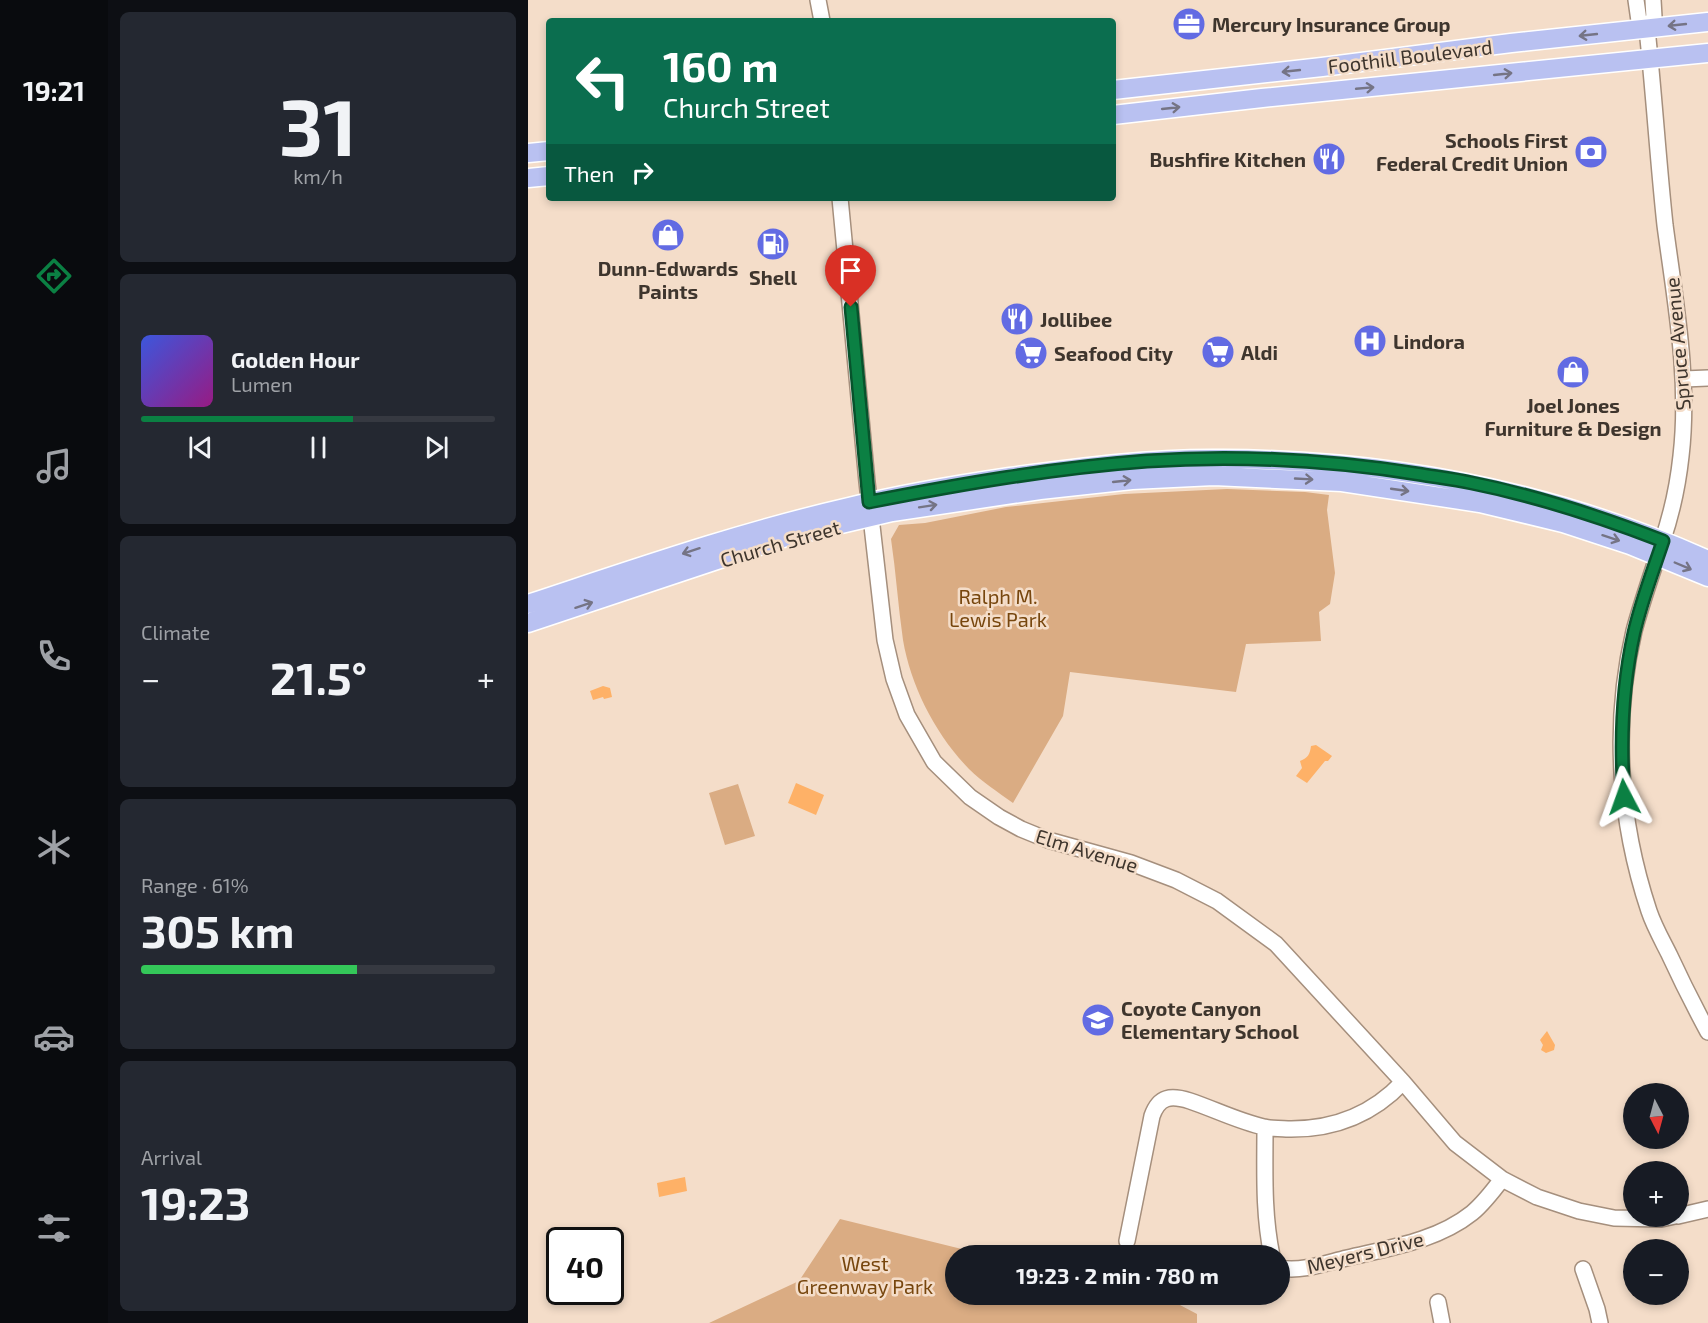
<!DOCTYPE html>
<meta charset="utf-8">
<style>
body{margin:0;font-family:"Exo 2",sans-serif;background:#242831;color:#f1f3f6;height:100vh;display:flex;flex-direction:column;font-size:22px;white-space:nowrap}
*{box-sizing:border-box;margin:0}
p{font-size:20px;color:#9ea1a6}
.icon{flex:none;width:33px;height:33px;fill:none;stroke:currentColor;stroke-width:2;stroke-linecap:round;stroke-linejoin:round}
.map{position:relative;flex:1;overflow:hidden}
.side{display:flex;flex-direction:column;gap:12px;padding:12px;background:#0d0f14;width:420px}
.side>*{flex:none}
.hud{position:absolute;left:18px;top:18px;width:570px;height:183px;border-radius:6px;box-shadow:0 3px 9px #0003;background:#0b6e4f;color:#fff;overflow:hidden}
.needle{width:39px;rotate:174deg}
.controls{position:absolute;left:1095px;top:1083px;display:grid;gap:12px}
.controls a{display:grid;place-items:center;width:66px;height:66px;border-radius:50%;background:#171b24;box-shadow:0 3px 9px #0003;font-size:30px}
.speed{position:absolute;left:18px;top:1227px;display:flex;gap:12px;font-size:30px;font-weight:700;text-align:center}
.speed>*{display:grid;place-content:center;width:78px;height:78px;border-radius:50%;background:#171b24;box-shadow:0 3px 9px #0003;line-height:1}
.speed .limit{border:3px solid #111;border-radius:9px;background:#fff;color:#111}
.pin{position:absolute;display:grid;place-items:center;width:51px;height:51px;color:#fff;margin:-62px -26px;border-radius:50% 50% 50% 0;rotate:-45deg;box-shadow:0 0 6px #0007}
.pin .icon{rotate:45deg}
.me{position:absolute;width:66px;margin:-33px;rotate:356deg;stroke-linejoin:round;filter:drop-shadow(0 0 4px #0008)}
.turn{display:flex;align-items:center;gap:21px;height:126px;padding:0 18px;font-size:27px}
.turn .icon{width:78px;height:78px;stroke-width:2.5}
.turn b{display:block;font-size:42px;line-height:51px}
.then{display:flex;align-items:center;height:57px;padding:0 18px;background:#0003;gap:12px;font-size:22px}
.big{font-size:45px;font-weight:700;line-height:1.1}
.side .card{flex:1;display:flex;flex-direction:column;justify-content:center;gap:9px;min-width:0;padding:0 21px;border-radius:9px;background:#242831}
.side .dial{align-items:center;gap:0}
.dial b{font-size:78px;line-height:1}
.song{display:flex;align-items:center;gap:18px}
.cover{width:72px;height:72px;border-radius:9px;background:linear-gradient(135deg,hsl(230 70% 55%),hsl(310 70% 35%))}
.played{height:6px;border-radius:3px;background:linear-gradient(90deg,#0b8043 60%,#363941 60%)}
.keys{display:flex;justify-content:space-around;direction:ltr}
.heat{display:flex;justify-content:space-between;align-items:center;font-size:33px;direction:ltr}
.charge{height:9px;border-radius:4px;background:linear-gradient(90deg,#34c759 61%,#363941 0)}
.trip{position:absolute;left:417px;top:1245px;width:345px;height:60px;border-radius:30px;background:#171b24;box-shadow:0 3px 9px #0003;font-weight:700;line-height:60px;text-align:center}
main{display:flex;flex:1;min-height:0}
.dock{display:flex;flex-direction:column;width:108px;justify-content:space-around;align-items:center;background:#090b0e;color:#9ea1a6}
.dock .icon{width:42px;height:42px}
.dock .selected{color:#0b8043}
.dock b{font-size:27px;color:#f1f3f6}
.map>svg:first-child{display:block}
.green{fill:#daac83}
.water{fill:#feb167}
.lines{fill:none;stroke-linecap:round;stroke-linejoin:round}
.minor-casing{stroke:#a58f7d;stroke-width:18}
.major-casing{stroke:#fff;stroke-width:21}
.minor{stroke:#fff;stroke-width:15}
.major{stroke:#b9c1f1;stroke-width:18}
.oneway{stroke:#757485}
.route-casing{stroke:#07532c;stroke-width:15}
.route{stroke:#0b8043;stroke-width:10}
.labels{text-anchor:middle;dominant-baseline:central;stroke-width:5;stroke-linejoin:round;paint-order:stroke}
.poi-label{font-size:20px;font-weight:bold;fill:#3e352d;stroke:#f4ddc9;text-anchor:start}
.street-label{font-size:20px;fill:#3e352d;stroke:#f4ddc9}
.park-label{font-size:20px;fill:#77460d;stroke:#f4ddc9}
</style>
<main>
<nav class="dock">
<b>19:21</b>
<svg class="icon selected" aria-label="directions" viewBox="0 0 24 24"><path d="M12 3l9 9-9 9-9-9zM9 14v-3h6M13 9l2 2-2 2"/></svg>
<svg class="icon" aria-label="music" viewBox="0 0 24 24"><path d="M9 18V5l10-2v13"/><circle cx="6" cy="18" r="3"/><circle cx="16" cy="16" r="3"/></svg>
<svg class="icon" aria-label="phone" viewBox="0 0 24 24"><path d="M5 4h4l2 5-3 2q2 4 5 5l2-3 5 2v4C11 20 4 13 5 4z"/></svg>
<svg class="icon" aria-label="climate" viewBox="0 0 24 24"><path d="M12 3v18M4 7l16 10M4 17L20 7"/></svg>
<svg class="icon" aria-label="car" viewBox="0 0 24 24"><path d="M5 17H2v-5l4-1 3-4h7l3 4 3 1v5h-3M9 17h6M6 11h13"/><circle cx="7" cy="17" r="2"/><circle cx="17" cy="17" r="2"/></svg>
<svg class="icon" aria-label="filters" viewBox="0 0 24 24"><path d="M4 7h16M4 17h16"/><circle cx="9" cy="7" r="2"/><circle cx="15" cy="17" r="2"/></svg>
</nav>
<section class="side">
<div class="card dial"><b>31</b><p>km/h</p></div>
<div class="card">
<div class="song"><i class="cover"></i><div><b>Golden Hour</b><p>Lumen</p></div></div>
<div class="played"></div>
<div class="keys"><svg class="icon" aria-label="previous" viewBox="0 0 24 24"><path d="M18 5L8 12l10 7zM5 5v14"/></svg><svg class="icon" aria-label="pause" viewBox="0 0 24 24"><path d="M8 5v14M16 5v14"/></svg><svg class="icon" aria-label="next" viewBox="0 0 24 24"><path d="M6 5l10 7-10 7zM19 5v14"/></svg></div>
</div>
<div class="card"><p>Climate</p>
<div class="heat"><a>−</a><b class="big">21.5°</b><a>+</a></div>
</div>
<div class="card"><p>Range · 61%</p><b class="big">305 km</b><div class="charge"></div></div>
<div class="card"><p>Arrival</p><b class="big">19:23</b></div>
</section>
<div class="map">
<svg width="1180" height="1323" viewBox="0 0 1180 1323">
<rect width="100%" height="100%" fill="#f4ddc9"/>
<path class="green" d="M699 489 777 492 801 495 799 510 807 573 802 604 791 612 793 641 718 644 708 692 542 672 535 716 485 803C470 792 454 782 441 769 408 735 383 687 375 640 370 606 368 572 363 539L371 525 397 523 478 507 596 494Z
M210 784 227 836 197 845 181 793Z
M312 1219 458 1255 428 1256V1294L633 1295 669 1314V1323H181L271 1281Z"/>
<path class="water" d="M75 686 82 688 84 697 76 699 75 697 65 700 62 691Z
M788 745 804 756 800 761H797L779 783 768 776 774 768 772 761C780 758 782 754 783 746Z
M268 783 296 795 288 815 260 803Z
M1019 1031 1027 1045 1026 1050 1018 1053 1013 1050 1015 1045 1012 1040Z
M157 1177 159 1191 131 1197 129 1183Z"/>
<g class="lines">
<g class="minor-casing">
<path id="minor" d="M290 0 294 21
M1108 0 1111 21 1119 29C1126 94 1130 160 1137 225 1147 301 1162 379 1153 456 1150 484 1143 516 1134 542 1125 571 1114 601 1106 631 1084 724 1091 821 1121 911 1126 926 1134 940 1141 954 1153 980 1166 1006 1180 1032
M1119 29 1126 17 1125 0
M312 198 339 482 357 640 366 679 379 715 406 762 442 797 471 817 493 829 520 840 603 863 648 880 689 901 748 944 875 1082 927 1143 974 1179 1009 1197 1051 1211 1086 1218 1133 1219 1147 1216
M1156 379 1180 378
M737 1128C737 1171 735 1213 744 1256
M1150 1216 1180 1209
M599 1241 624 1116C631 1096 643 1095 662 1101 686 1109 712 1122 736 1127 743 1129 752 1128 759 1129 805 1130 844 1115 875 1082
M752 1268C774 1272 798 1263 819 1258 861 1248 909 1241 944 1213 956 1203 965 1191 974 1179
M1055 1269 1069 1309 1072 1323
M910 1302 914 1323"/>
</g>
<g class="major-casing">
<path id="major" d="M585 90 794 67 983 43 1180 22
M585 115 734 98 1180 53
M0 153 21 151
M0 178 21 176
M0 604C106 569 212 532 321 507 374 494 428 485 482 477 553 467 624 458 695 459 863 460 1026 491 1180 560
M0 623 258 537 364 512 512 490 604 480 686 476 814 482 952 503 1035 523 1102 545 1180 577"/>
</g>
<use href="#minor" class="minor"/>
<use href="#major" class="major"/>
</g>
<defs><path id="oneway-shaft" d="M-6 0H5M1.5-3L5.5 0L1.5 3" fill="none" stroke-width="1.6" stroke-linecap="round" stroke-linejoin="round" transform="scale(1.5)"/></defs>
<g class="oneway">
<use href="#oneway-shaft" transform="translate(1149 25) rotate(174)"/>
<use href="#oneway-shaft" transform="translate(1060 35) rotate(174)"/>
<use href="#oneway-shaft" transform="translate(763 71) rotate(174)"/>
<use href="#oneway-shaft" transform="translate(975 74) rotate(-6)"/>
<use href="#oneway-shaft" transform="translate(837 88) rotate(-5)"/>
<use href="#oneway-shaft" transform="translate(643 108) rotate(-6)"/>
<use href="#oneway-shaft" transform="translate(776 479) rotate(3)"/>
<use href="#oneway-shaft" transform="translate(594 481) rotate(-6)"/>
<use href="#oneway-shaft" transform="translate(872 490) rotate(8)"/>
<use href="#oneway-shaft" transform="translate(400 506) rotate(-9)"/>
<use href="#oneway-shaft" transform="translate(1083 538) rotate(18)"/>
<use href="#oneway-shaft" transform="translate(163 551) rotate(162)"/>
<use href="#oneway-shaft" transform="translate(1155 566) rotate(23)"/>
<use href="#oneway-shaft" transform="translate(56 605) rotate(-18)"/>
</g>
<g class="lines">
<g class="route-casing">
<path id="route" d="M323 307 341 502C433 484 525 468 619 461 709 455 801 460 890 474 908 477 926 479 944 483 1009 496 1073 517 1135 541 1125 571 1113 602 1106 633 1094 687 1092 741 1096 797"/>
</g>
<use href="#route" class="route"/>
</g>
<defs>
<g id="office-disc" transform="scale(1.725)"><circle r="9.5" fill="#626be3" stroke="#f4ddc9"/><path d="M-6-3h4V-5.5h4V-3h4V5H-6ZM-1-4.5V-3h2v-1.5ZM-6 0V1H6V0Z" fill="#fff"/></g>
<g id="bank-disc" transform="scale(1.725)"><circle r="9.5" fill="#626be3" stroke="#f4ddc9"/><path d="M-6-4H6V4H-6ZM0-2.3a2.3 2.3 0 1 0 0 4.6a2.3 2.3 0 1 0 0-4.6Z" fill="#fff"/></g>
<g id="restaurant-disc" transform="scale(1.725)"><circle r="9.5" fill="#626be3" stroke="#f4ddc9"/><path d="M-5-6h1v4h1v-4h1v4h1v-4h1v5L-1.5 .5V6h-2V.5L-5-1ZM5-6V6H3V1.5H1.5Q1.5-4 5-6Z" fill="#fff"/></g>
<g id="shop-disc" transform="scale(1.725)"><circle r="9.5" fill="#626be3" stroke="#f4ddc9"/><path d="M-5-2.5h2.3a2.7 3.5 0 0 1 5.4 0H5L5.5 6h-11ZM-1.5-2.5h3a1.5 2.3 0 0 0-3 0Z" fill="#fff"/></g>
<g id="fuel-disc" transform="scale(1.725)"><circle r="9.5" fill="#626be3" stroke="#f4ddc9"/><path d="M-5.5-6h7V0h2V4h1.3V-2.5L3-4.5l.8-.8L6-3V5H2.5V1h-1V6h-7ZM-4.2-4.7v3.2H.2V-4.7Z" fill="#fff"/></g>
<g id="hospital-disc" transform="scale(1.725)"><circle r="9.5" fill="#626be3" stroke="#f4ddc9"/><path d="M-5-5h3v3.5h4V-5h3V5h-3V1.5h-4V5h-3Z" fill="#fff"/></g>
<g id="supermarket-disc" transform="scale(1.725)"><circle r="9.5" fill="#626be3" stroke="#f4ddc9"/><path d="M-6-5.5h2.5l.6 2H6L4.5 2H-2.5L-4.4-4H-6ZM-1.5 3.2a1.3 1.3 0 1 0 .1 0ZM3 3.2a1.3 1.3 0 1 0 .1 0Z" fill="#fff"/></g>
<g id="school-disc" transform="scale(1.725)"><circle r="9.5" fill="#626be3" stroke="#f4ddc9"/><path d="M0-5L7-2L0 1L-7-2ZM-4 1L0 2.5L4 1V4Q0 6-4 4Z" fill="#fff"/></g>
</defs>
<g fill-rule="evenodd">
<use href="#office-disc" x="661" y="24"/>
<use href="#bank-disc" x="1063" y="152"/>
<use href="#restaurant-disc" x="801" y="159"/>
<use href="#shop-disc" x="140" y="235"/>
<use href="#fuel-disc" x="245" y="244"/>
<use href="#restaurant-disc" x="489" y="319"/>
<use href="#hospital-disc" x="842" y="341"/>
<use href="#supermarket-disc" x="690" y="352"/>
<use href="#supermarket-disc" x="503" y="353"/>
<use href="#shop-disc" x="1045" y="372"/>
<use href="#school-disc" x="570" y="1020"/>
</g>
<g class="labels">
<g class="poi-label">
<text x="684" y="24">Mercury Insurance Group</text>
<text x="1040" y="140" text-anchor="end">Schools First<tspan x="1040" dy="23">Federal Credit Union</tspan></text>
<text x="778" y="159" text-anchor="end">Bushfire Kitchen</text>
<text x="140" y="268" text-anchor="middle">Dunn-Edwards<tspan x="140" dy="23">Paints</tspan></text>
<text x="245" y="277" text-anchor="middle">Shell</text>
<text x="512" y="319">Jollibee</text>
<text x="865" y="341">Lindora</text>
<text x="713" y="352">Aldi</text>
<text x="526" y="353">Seafood City</text>
<text x="1045" y="405" text-anchor="middle">Joel Jones<tspan x="1045" dy="23">Furniture &amp; Design</tspan></text>
<text x="593" y="1008">Coyote Canyon<tspan x="593" dy="23">Elementary School</tspan></text>
</g>
<g class="street-label">
<text transform="translate(882 56) rotate(-7)">Foothill Boulevard</text>
<text transform="translate(1149 344) rotate(-95)">Spruce Avenue</text>
<text transform="translate(252 543) rotate(-16)">Church Street</text>
<text transform="translate(559 850) rotate(17)">Elm Avenue</text>
<text transform="translate(837 1252) rotate(-14)">Meyers Drive</text>
</g>
<g class="park-label">
<text x="470" y="596">Ralph M.<tspan x="470" dy="23">Lewis Park</tspan></text>
<text x="337" y="1263">West<tspan x="337" dy="23">Greenway Park</tspan></text>
</g>
</g>
</svg>
<div class="controls">
<a><svg class="needle" viewBox="-14 -14 28 28"><path d="M0-13l5 13h-10z" fill="#e53935"/><path d="M0 13l5-13h-10z" fill="#9ea1a6"/></svg></a>
<a>+</a>
<a>−</a>
</div>
<div class="speed"><div class="limit">40</div></div>
<div class="pin" style="left:323px;top:307px;background:#d93025"><svg class="icon" aria-label="arrive" viewBox="0 0 24 24"><path d="M6 21V4h12l-3 4 3 4H6"/></svg></div>
<svg class="me" style="left:1096px;top:797px" viewBox="-20 -20 40 40"><path d="M0-17L14 15 0 8-14 15z" fill="#0b8043" stroke="#fff" stroke-width="4"/></svg>
<div class="trip">19:23 · 2 min · 780 m</div>
<div class="hud">
<div class="turn"><svg class="icon" aria-label="left" viewBox="0 0 24 24"><path d="M17 20v-9H6M10 6l-5 5 5 5"/></svg><div><b>160 m</b>Church Street</div></div>
<div class="then">Then<svg class="icon" aria-label="right" viewBox="0 0 24 24"><path d="M7 20v-9h11M14 6l5 5-5 5"/></svg></div>
</div>
</div>
</main>
